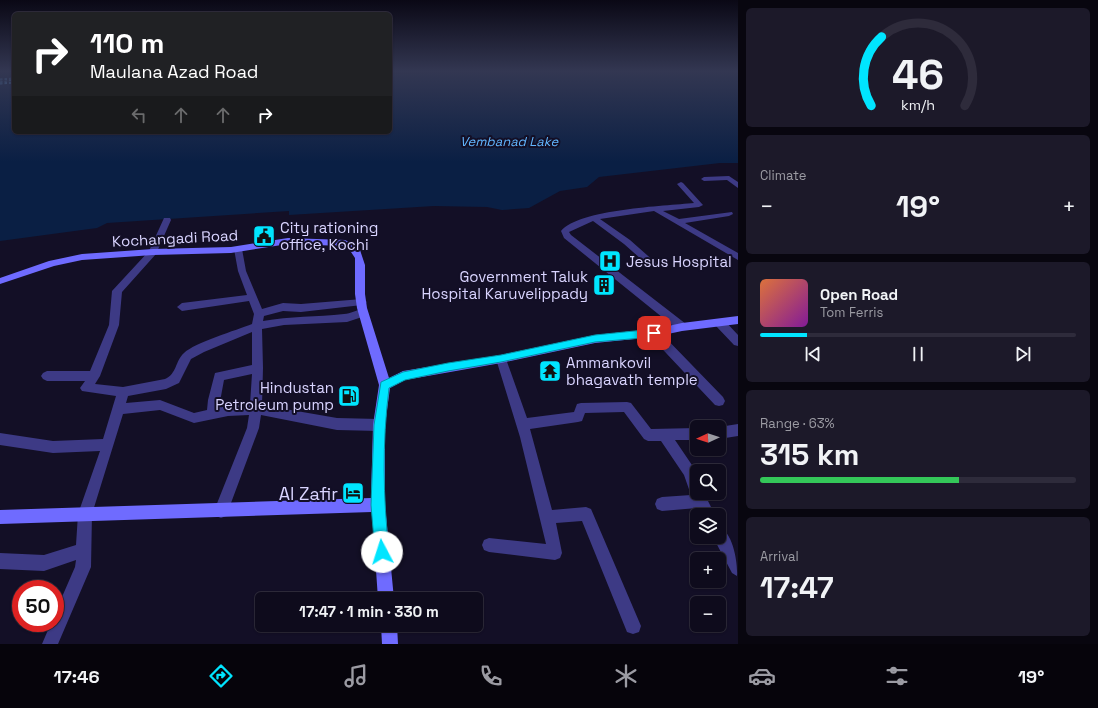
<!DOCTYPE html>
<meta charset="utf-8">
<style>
body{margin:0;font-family:"Space Grotesk",sans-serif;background:#1c1929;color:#f1f3f6;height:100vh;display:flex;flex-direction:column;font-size:15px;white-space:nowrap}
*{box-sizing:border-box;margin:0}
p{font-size:13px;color:#9b9ba3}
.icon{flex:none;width:22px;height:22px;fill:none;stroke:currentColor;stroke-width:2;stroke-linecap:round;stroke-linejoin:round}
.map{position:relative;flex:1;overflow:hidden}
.panel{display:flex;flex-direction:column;gap:8px;padding:8px;background:#08060f;width:360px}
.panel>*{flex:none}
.hud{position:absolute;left:12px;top:12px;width:380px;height:122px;border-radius:6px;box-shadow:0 1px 3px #0004,0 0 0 1px #2e2b3b;background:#202124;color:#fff;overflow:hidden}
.needle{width:26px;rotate:267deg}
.fabs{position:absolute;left:690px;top:420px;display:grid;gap:8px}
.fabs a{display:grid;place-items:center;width:36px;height:36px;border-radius:6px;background:#0e0b1c;box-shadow:0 1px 3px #0004,0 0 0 1px #2e2b3b;font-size:20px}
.speed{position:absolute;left:12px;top:580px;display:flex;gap:8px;font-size:20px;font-weight:700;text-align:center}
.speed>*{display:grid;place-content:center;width:52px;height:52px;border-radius:50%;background:#0e0b1c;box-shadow:0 1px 3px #0004,0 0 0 1px #2e2b3b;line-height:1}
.speed .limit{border:6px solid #d22;background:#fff;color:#111}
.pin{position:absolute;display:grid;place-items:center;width:34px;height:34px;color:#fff;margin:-17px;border-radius:8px;box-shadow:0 2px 6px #0006}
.me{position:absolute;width:44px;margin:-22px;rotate:355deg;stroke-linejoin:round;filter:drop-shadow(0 0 3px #0008)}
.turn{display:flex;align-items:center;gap:14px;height:84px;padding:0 12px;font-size:18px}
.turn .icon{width:52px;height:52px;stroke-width:2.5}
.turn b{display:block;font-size:28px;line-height:34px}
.lanes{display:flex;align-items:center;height:38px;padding:0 12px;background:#0003;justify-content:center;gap:20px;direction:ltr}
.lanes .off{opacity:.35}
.big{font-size:30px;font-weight:800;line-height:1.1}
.panel .widget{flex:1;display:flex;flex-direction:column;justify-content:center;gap:6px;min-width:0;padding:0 14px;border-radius:6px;background:#1c1929}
.panel .dial{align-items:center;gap:0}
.dial svg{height:104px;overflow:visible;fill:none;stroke:#2e2b3b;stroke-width:7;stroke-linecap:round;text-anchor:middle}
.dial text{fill:#f1f3f6;stroke:none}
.song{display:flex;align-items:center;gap:12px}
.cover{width:48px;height:48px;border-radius:6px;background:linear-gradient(135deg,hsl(20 70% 55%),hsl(290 70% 35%))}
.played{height:4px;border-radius:2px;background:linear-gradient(90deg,#00e5ff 15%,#2e2b3b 15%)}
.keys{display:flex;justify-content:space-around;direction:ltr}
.heat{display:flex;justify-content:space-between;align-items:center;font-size:22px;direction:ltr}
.charge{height:6px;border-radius:3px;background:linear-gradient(90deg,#34c759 63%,#2e2b3b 0)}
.trip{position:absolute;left:255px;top:592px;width:228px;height:40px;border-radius:6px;background:#0e0b1c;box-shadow:0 1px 3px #0004,0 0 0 1px #2e2b3b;font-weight:800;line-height:40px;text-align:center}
.tabs{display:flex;height:64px;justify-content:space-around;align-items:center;background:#06040b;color:#9b9ba3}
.tabs .icon{width:28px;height:28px}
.tabs .selected{color:#00e5ff}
.tabs b{font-size:18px;color:#f1f3f6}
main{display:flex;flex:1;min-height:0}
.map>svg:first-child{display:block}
.water{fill:#0a1f44}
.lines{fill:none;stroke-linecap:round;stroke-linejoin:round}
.ferry{stroke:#62b6ff;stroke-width:1;stroke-dasharray:2.5 2;stroke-linecap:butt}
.street{fill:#3d3a85;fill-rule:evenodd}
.secondary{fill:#6f6bff;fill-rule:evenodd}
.route{fill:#00e5ff;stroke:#0095a6}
.labels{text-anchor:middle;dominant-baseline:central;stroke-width:4;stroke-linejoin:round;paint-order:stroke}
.far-water-label{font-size:13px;font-style:italic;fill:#62b6ff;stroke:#130f26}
.poi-label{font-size:15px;fill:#d9d4ff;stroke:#130f26;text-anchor:start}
.street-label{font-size:15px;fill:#d9d4ff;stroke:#130f26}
.near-poi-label{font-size:18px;fill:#d9d4ff;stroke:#130f26;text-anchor:end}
</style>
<main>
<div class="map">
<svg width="738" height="644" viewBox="0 0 738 644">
<rect width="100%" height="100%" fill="#130f26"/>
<path class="water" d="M0 72H14V132H390V74L475 72H738V163H720L599 177 587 187 560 191 529 208 502 210 487 207 434 206 289 215V211L107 223 97 228 0 241Z"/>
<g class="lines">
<path class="ferry" d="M0 79 14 78
M0 80 14 79
M0 82 14 80
M0 83 14 82
M0 84 14 83"/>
<path class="street" d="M729 176 738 182V188L727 180 704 181 701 179 704 177Z
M681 182 683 183 703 205 699 207 663 211 679 219 732 212 733 214 729 216 685 223 738 253V260L654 211 600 219 630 240 656 263 657 265 656 267H650L624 244 593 221 569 232 571 235 686 324 687 327 686 330H678L564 238 561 231C580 209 664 206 694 203L677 184Z
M164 218H170L171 220 156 254 122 292 119 325 100 376 95 384 123 387 165 379C177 374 175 361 184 353 194 343 237 330 252 324L254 314 249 301 182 311 177 307 182 303 247 295 238 271 234 249 238 246 242 249 246 271 262 309 283 303 301 304 362 299 367 302 362 305 301 312 283 311 264 316 263 321C290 316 317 317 344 314 352 314 358 308 365 310L367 313 365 316 347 322 284 325 262 329 263 368 262 405 337 418 379 419 383 421 385 425 383 429 379 431 337 430 261 415 259 428 228 511 226 516 221 518 216 516 214 511 247 428 249 415 228 416 194 423 160 410 123 414 92 514 91 567 58 644H42L51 623H55V613L75 567 76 560 44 571 0 569V553L44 555 76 545 78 514 100 451 53 453 0 445V433L53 441 103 439 116 396 82 391 80 388 85 381H47L43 379 41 376 43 373 47 371H90L109 325 112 291 149 251ZM252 332V365L215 373 208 400 207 410 194 413 160 400 126 403 128 396 166 389 179 383 191 359 204 352ZM252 374 250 404 219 407 224 380Z
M720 319 724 320 738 335V346L734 345 716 326 715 323 716 320Z
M654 329 658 330 723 397 725 401 723 405 719 406 715 405 650 336 649 333 650 330Z
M501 355 505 356 506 359 527 418 574 412 577 404 581 403 627 402 631 403 651 429 697 428V440H675L696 471 697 493H704L715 515H701L697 508 662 511 657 509 655 504 657 499 662 497 691 495 684 475 661 441H648L644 439 624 412 585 413 582 421 578 422 530 429 552 510 586 507 591 509 641 626 639 632 633 634 627 632 582 521 556 523 562 553 560 558 555 560 489 552 484 550 482 545 484 540 489 538 546 544 520 437 496 359 497 356Z
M738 424V436L719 439V427Z
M719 527C733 532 738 563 737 576L732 573 713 537H719Z"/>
<path class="secondary" d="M288 238 345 240 355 245 360 250 365 265V294L367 308 389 378 403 371 501 355 595 335 654 329 682 323 738 316V324L682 331 654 337 595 343 501 363 405 380 390 388 385 425V505L394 599H378L372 512 0 524V510L371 498 373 425 379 385 357 308 355 294V258L349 249 343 246 288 244 231 253 153 255 82 260 54 266 0 284V278L49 261 82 254 153 249 231 247Z
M381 625H397L398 644H382Z"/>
</g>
<linearGradient id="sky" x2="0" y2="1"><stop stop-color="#0a0815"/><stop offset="0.44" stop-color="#333752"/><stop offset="1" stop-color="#333752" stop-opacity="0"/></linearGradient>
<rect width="738" height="162" fill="url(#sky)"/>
<path class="route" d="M654 329 658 333 654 337 595 342 501 362 448 371 405 380 389 388C382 444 383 496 389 552L387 557 382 559 377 557 375 552 371 505 374 425 381 382 403 372 448 363 501 355 595 335Z"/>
<defs>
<g id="civic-square" transform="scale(1.15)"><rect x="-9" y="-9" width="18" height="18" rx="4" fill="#00e5ff" stroke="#130f26"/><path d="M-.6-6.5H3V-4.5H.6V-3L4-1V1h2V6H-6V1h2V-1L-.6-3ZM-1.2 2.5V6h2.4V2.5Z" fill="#111"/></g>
<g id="hospital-square" transform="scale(1.15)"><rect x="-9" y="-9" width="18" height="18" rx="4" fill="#00e5ff" stroke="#130f26"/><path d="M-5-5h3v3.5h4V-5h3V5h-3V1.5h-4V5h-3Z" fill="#111"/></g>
<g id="building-square" transform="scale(1.15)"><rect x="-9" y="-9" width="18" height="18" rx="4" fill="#00e5ff" stroke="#130f26"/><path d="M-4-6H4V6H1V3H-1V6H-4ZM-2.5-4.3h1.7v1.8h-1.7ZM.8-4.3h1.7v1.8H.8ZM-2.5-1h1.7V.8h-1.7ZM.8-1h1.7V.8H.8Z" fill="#111"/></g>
<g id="temple-square" transform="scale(1.15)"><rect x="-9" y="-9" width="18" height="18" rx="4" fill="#00e5ff" stroke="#130f26"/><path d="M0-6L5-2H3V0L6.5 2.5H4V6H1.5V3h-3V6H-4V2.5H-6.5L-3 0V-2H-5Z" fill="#111"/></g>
<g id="fuel-square" transform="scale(1.15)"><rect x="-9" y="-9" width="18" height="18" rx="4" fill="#00e5ff" stroke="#130f26"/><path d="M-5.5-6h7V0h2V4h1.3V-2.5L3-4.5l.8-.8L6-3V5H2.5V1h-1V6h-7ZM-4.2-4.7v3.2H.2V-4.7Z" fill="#111"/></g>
<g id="hotel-square" transform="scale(1.15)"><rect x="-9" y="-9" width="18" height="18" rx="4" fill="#00e5ff" stroke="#130f26"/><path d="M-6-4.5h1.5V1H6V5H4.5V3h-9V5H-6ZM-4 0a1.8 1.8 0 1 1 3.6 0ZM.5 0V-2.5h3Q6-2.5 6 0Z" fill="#111"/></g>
</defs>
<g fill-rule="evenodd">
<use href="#civic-square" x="264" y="236"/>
<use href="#hospital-square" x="610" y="261"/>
<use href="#building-square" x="604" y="285"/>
<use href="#temple-square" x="550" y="371"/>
<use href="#fuel-square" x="349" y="396"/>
<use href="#hotel-square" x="353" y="493"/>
</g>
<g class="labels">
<g class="far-water-label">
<text x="509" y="141">Vembanad Lake</text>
</g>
<g class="poi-label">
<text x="280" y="227">City rationing<tspan x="280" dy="17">office, Kochi</tspan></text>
<text x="626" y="261">Jesus Hospital</text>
<text x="588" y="276" text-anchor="end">Government Taluk<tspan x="588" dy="17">Hospital Karuvelippady</tspan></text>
<text x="566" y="362">Ammankovil<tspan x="566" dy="17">bhagavath temple</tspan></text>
<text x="334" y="387" text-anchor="end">Hindustan<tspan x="334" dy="17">Petroleum pump</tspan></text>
</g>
<g class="street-label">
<text transform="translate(175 238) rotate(-3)">Kochangadi Road</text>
</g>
<g class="near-poi-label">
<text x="338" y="493">Al Zafir</text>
</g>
</g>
</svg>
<div class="fabs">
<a><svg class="needle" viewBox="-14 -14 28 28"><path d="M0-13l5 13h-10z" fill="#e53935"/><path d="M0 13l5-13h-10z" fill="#9b9ba3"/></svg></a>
<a><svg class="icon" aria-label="search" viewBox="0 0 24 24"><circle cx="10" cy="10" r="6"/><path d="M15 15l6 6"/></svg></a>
<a><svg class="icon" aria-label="layers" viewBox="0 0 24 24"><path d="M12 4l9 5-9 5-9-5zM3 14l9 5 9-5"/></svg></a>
<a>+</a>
<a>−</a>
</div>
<div class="speed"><div class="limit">50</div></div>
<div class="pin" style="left:654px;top:333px;background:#d93025"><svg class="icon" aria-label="arrive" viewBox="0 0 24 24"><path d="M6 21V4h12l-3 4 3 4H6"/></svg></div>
<svg class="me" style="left:382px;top:552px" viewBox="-20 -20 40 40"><circle r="19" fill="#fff"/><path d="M0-13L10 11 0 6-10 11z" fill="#00e5ff"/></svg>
<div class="trip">17:47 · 1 min · 330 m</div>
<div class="hud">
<div class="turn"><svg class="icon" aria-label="right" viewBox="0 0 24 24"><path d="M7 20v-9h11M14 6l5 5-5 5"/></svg><div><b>110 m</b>Maulana Azad Road</div></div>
<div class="lanes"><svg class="icon off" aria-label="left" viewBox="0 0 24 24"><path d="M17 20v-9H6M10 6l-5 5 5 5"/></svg><svg class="icon off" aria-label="ahead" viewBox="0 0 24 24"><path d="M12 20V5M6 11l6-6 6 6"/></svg><svg class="icon off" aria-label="ahead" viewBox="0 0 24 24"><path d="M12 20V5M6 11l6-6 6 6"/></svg><svg class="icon" aria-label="right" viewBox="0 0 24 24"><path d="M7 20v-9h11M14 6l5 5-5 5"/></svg></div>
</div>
</div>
<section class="panel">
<div class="widget dial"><svg viewBox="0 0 100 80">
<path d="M14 69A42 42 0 1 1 86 69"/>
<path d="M14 69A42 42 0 0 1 22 16" stroke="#00e5ff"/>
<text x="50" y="56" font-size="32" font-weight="700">46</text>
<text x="50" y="72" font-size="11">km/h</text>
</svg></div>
<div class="widget"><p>Climate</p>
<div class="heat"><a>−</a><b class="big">19°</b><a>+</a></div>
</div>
<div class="widget">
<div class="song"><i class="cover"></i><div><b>Open Road</b><p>Tom Ferris</p></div></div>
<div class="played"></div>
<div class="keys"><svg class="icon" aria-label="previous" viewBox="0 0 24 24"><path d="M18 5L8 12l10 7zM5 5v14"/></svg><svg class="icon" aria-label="pause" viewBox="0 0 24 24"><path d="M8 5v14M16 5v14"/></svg><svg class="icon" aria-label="next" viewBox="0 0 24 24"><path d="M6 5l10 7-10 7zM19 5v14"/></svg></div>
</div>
<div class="widget"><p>Range · 63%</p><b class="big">315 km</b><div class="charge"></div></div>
<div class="widget"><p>Arrival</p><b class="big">17:47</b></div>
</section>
</main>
<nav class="tabs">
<b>17:46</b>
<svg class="icon selected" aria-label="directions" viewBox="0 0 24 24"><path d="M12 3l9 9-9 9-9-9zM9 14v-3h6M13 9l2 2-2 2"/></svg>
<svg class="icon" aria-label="music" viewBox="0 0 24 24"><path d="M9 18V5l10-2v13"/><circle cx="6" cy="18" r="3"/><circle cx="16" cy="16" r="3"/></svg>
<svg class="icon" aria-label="phone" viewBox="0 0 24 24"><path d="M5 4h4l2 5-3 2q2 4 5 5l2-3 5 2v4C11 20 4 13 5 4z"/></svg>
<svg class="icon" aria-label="climate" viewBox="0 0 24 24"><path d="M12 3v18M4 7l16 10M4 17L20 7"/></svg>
<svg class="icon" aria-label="car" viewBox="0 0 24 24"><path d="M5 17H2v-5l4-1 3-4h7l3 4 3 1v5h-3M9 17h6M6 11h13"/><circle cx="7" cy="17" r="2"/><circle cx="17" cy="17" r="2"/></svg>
<svg class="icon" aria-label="filters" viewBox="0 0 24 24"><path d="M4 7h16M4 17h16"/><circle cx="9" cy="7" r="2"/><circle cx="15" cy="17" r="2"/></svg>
<b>19°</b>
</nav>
